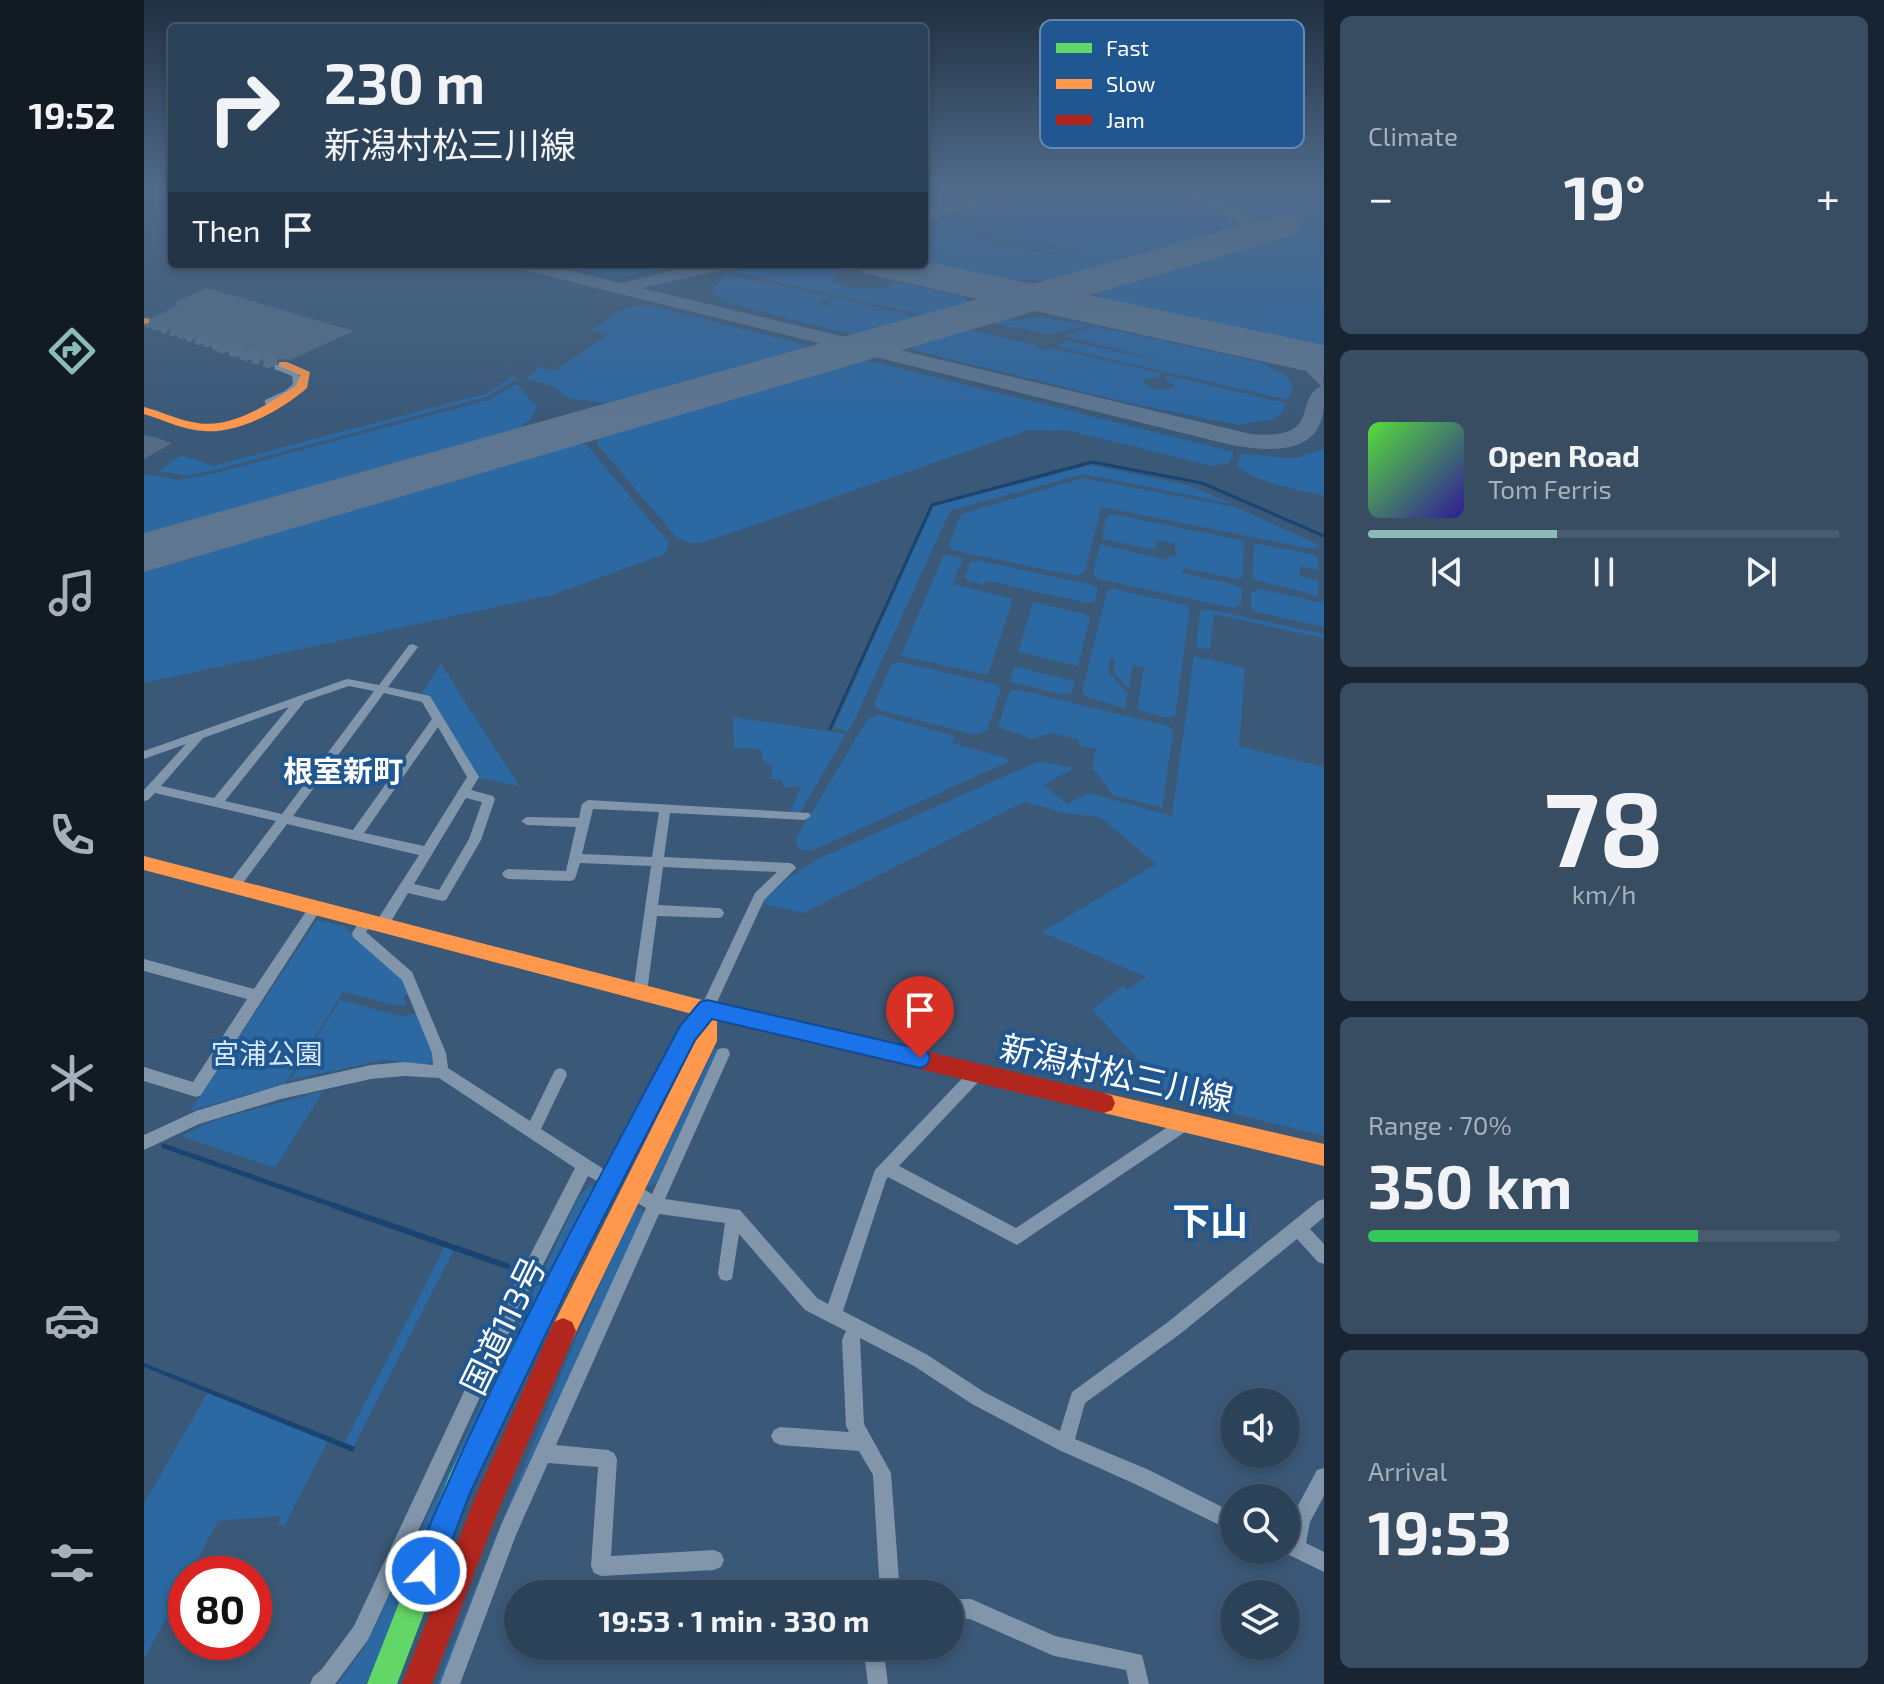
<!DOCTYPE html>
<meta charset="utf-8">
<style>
body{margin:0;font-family:"Exo 2","Noto Sans JP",sans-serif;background:#384d62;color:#f1f3f6;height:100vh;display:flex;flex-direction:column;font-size:30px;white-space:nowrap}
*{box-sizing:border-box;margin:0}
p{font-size:26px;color:#a6b0ba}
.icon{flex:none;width:44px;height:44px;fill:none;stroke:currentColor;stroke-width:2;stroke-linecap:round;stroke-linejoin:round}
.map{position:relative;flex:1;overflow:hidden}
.side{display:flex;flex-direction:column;gap:16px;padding:16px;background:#182431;width:560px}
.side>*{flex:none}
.top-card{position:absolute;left:24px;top:24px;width:760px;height:244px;border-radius:8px;box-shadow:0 4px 12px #0003,0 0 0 2px #485b6f;background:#2c4259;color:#f1f3f6;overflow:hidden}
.buttons{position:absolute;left:1076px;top:1388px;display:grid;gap:16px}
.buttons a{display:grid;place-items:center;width:80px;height:80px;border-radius:50%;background:#2c4259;box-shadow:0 4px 12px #0003,0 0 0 2px #485b6f;font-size:40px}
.speed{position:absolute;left:24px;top:1556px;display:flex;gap:16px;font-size:40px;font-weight:700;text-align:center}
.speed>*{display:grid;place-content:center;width:104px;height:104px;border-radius:50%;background:#2c4259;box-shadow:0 4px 12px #0003,0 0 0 2px #485b6f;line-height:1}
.speed .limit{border:12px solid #d22;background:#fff;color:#111}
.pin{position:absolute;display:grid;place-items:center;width:68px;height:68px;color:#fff;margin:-82px -34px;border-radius:50% 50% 50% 0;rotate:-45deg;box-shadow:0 0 8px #0007}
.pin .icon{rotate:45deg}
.me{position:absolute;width:88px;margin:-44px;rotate:21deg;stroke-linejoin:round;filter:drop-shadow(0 0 6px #0008)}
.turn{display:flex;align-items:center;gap:28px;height:168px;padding:0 24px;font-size:36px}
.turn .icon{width:104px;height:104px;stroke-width:2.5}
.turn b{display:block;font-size:56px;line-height:68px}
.then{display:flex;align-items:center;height:76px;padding:0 24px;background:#0003;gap:16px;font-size:30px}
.big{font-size:60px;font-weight:700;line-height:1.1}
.side .widget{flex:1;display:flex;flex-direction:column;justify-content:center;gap:12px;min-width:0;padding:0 28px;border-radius:12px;background:#384d62}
.side .dial{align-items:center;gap:0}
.dial b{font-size:104px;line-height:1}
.song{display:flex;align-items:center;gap:24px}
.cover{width:96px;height:96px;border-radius:12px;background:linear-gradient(135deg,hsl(110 70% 55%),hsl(250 70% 35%))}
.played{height:8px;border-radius:4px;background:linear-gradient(90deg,#8bbbb9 40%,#485b6f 40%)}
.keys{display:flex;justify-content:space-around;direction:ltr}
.heat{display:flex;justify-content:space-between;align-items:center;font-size:44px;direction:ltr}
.charge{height:12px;border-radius:6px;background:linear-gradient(90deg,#34c759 70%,#485b6f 0)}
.trip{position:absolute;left:360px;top:1580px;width:460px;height:80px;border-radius:40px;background:#2c4259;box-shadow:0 4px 12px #0003,0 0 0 2px #485b6f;font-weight:700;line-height:80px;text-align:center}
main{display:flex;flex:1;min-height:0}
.tab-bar{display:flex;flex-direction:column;width:144px;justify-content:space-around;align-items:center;background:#121a24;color:#a6b0ba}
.tab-bar .icon{width:56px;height:56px}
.tab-bar .selected{color:#8bbbb9}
.tab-bar b{font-size:36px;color:#f1f3f6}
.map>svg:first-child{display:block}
.green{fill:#2c68a2}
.water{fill:#194371}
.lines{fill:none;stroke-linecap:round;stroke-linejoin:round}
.stream-far2{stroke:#194371;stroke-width:3}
.stream-far1{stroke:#194371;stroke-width:5}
.stream{stroke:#194371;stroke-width:6}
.taxiway{fill:#5e7690;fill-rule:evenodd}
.runway{fill:#5e7690;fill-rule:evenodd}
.building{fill:#546d85}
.street-tunnel-far1{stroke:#58718b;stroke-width:6;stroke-dasharray:6 3;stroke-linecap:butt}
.street-tunnel{stroke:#58718b;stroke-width:8;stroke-dasharray:8 4;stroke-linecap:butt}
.secondary-tunnel-far1{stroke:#58718b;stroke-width:9;stroke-dasharray:9 5;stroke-linecap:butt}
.secondary-tunnel{stroke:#58718b;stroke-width:12;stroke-dasharray:12 6;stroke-linecap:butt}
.street{fill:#8196aa;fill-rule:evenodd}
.fast{fill:#63d668;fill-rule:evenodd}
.slow{fill:#ff974d;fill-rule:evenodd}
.jam{fill:#b3261e;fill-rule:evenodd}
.route{fill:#1a73e8;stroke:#114b97;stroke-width:2}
.labels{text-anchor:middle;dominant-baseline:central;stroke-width:8;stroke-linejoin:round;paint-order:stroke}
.park-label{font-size:28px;fill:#d6e8f9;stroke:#205791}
.neighbourhood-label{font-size:30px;font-weight:bold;fill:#fff;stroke:#205791}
.near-street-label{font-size:34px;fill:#fff;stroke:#205791}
.near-quarter-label{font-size:38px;font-weight:bold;fill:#fff;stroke:#205791}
.key{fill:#205791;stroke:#6389b2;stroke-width:2}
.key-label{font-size:22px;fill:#fff}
</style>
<main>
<nav class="tab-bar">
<b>19:52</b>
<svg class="icon selected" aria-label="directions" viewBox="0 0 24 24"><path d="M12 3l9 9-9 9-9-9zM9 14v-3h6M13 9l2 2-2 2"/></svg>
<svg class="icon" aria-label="music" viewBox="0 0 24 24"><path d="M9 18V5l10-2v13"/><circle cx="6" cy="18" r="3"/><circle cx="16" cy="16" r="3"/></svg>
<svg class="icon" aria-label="phone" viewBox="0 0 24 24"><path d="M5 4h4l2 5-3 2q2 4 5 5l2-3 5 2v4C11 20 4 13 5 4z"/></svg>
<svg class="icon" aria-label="climate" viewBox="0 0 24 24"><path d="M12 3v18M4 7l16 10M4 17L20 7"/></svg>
<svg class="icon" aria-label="car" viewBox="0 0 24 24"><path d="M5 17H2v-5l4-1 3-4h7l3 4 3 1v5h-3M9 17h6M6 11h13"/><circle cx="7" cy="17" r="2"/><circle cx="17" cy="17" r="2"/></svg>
<svg class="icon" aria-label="filters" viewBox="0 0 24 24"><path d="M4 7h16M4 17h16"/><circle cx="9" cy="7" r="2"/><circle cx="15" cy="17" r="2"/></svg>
</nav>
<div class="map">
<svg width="1180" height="1684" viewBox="0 0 1180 1684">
<rect width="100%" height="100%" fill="#3a5877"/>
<path class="green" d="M780 185H893L780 212Z
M930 185H1011L1082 213 1089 217 1090 225 1081 231 908 279H865L780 261V222L785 220 821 238 926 258 928 254 838 239 846 236 930 252 933 249 847 235 842 230 834 238 822 237 790 219Z
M1034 185H1180V345L956 298V295L951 292 1155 232Z
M430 264 527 265 537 264C506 272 459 286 430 264Z
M624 264H669L698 270 686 283 710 288 741 289 750 282 819 297 824 303 779 315 590 272Z
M582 275 689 297 674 304 690 308 684 304 692 298 774 317 709 335 579 301 571 294 569 288Z
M504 305 663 345V347L462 403 426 399 406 385 381 379 397 367 411 371 463 335 447 330 481 308Z
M897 317 945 325 906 335 848 323 865 318 871 321Z
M950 326 1116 362 1141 375 1149 386 1144 400 918 348 914 344 923 341 1032 364 919 336Z
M825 330 893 345 898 351 906 348 1017 373 1016 377 1000 379 1001 384C1010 390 1021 393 1030 386L1021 378 1023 375 1142 403 1139 411 1130 419 1094 425 981 402 769 350 771 345Z
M722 360 1090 452 1085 463 1069 466 926 431 885 430 558 543H545L533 538 453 444 454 438Z
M368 376 375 378 342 397 75 469 44 476 15 471 37 455 69 466 344 393Z
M373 384 393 407 387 419 371 431 0 535V474L33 480 76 472 347 399Z
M437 443 443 445 525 543 521 554 408 595 0 683V572Z
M1180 449V496C1152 489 1114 484 1093 466L1097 454 1151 458Z
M947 465 1044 485 1089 504 939 474 806 511 712 717 704 732 690 727 789 506Z
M939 478 1092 507 1175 545 1168 549 957 507 941 572 932 576 808 550 805 546 817 514Z
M968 514 1097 540 1100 542 1099 577 1092 579 1040 568 1038 573 1092 585 1098 589 1097 605 1089 608 954 579 949 574 956 544 1024 560 1025 556 1032 557 1031 544 1013 540 1011 550 958 539 962 517Z
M1116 544 1168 554 1174 559V570L1156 566V576L1174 580V596L1108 579 1110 545Z
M800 554 819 558 809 584 869 599 844 675 757 656Z
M833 560 949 585 954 590 951 601 943 603 844 581 839 585 824 581 821 577 826 562Z
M970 589 1041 605 1046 609 1031 716 1024 718 993 710 1000 667 989 665 985 689 969 672 971 660 966 659 964 672 984 694 981 708 945 698 938 693 963 591Z
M1116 589 1180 603V627L1112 612 1107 607V592Z
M889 602 941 614 946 618 934 666 874 652Z
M1063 609 1180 634V638L1070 614 1066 650 1052 647 1056 611Z
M1050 656 1101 668 1095 746 1180 767V1136L1030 1099 948 1009 979 986 983 990 1002 977 898 932 1012 864 956 817 925 814 880 802 659 913 617 903 643 879 676 858 895 761 930 768 900 785 923 804 945 793 1028 816Z
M756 662 851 684 857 690 843 731 832 735 735 710 730 704 747 664Z
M297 664 375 786 329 777 278 693Z
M870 666 931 681 928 693 921 695 866 682Z
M872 689 1025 726 1029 731 1018 808 969 795 948 767 952 749 934 745 935 740 908 733 888 739 854 727 866 691Z
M736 715 811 736 808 743 862 758 864 762 667 851 655 849 651 840 724 719Z
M589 717 702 734 656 813 646 812 657 787H639V780L627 779 628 766 619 761 617 749 590 748Z
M173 920 201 927 271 990 259 997 263 1004 254 1006 199 992 141 1084 46 1111Z
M196 1000 257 1016 276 1013 290 1060 283 1065 240 1060 146 1080Z
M571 1048 574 1049 513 1182 507 1187 503 1185Z
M179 1091 131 1168 37 1136 71 1120Z
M446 1185 450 1186 222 1684H194L222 1645 434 1198Z
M491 1207 499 1211 500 1220 385 1463 296 1684H293L424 1357Z
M303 1242 312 1245 209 1448 200 1444Z
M64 1392 184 1441 140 1526 134 1524 137 1516 74 1521 46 1574H42V1581L0 1659V1504Z"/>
<path class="water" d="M0 1363 211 1447 209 1452 0 1367Z"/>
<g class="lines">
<path class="stream-far2" d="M686 729 788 505 948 462 1058 483 1180 536"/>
<path class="stream-far1" d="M20 1146 197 1208"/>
<path class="stream" d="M191 1206 363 1266"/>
<path class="taxiway" d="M0 185H10L0 191Z
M890 185H917L780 221V211Z
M1016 185C1050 185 1087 202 1116 221L1117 231 1109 239 1058 254 1052 253 1049 249 1052 245 1097 231 1102 226Z
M369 264H400L477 283 557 264H591L588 268 497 288 1107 434C1180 440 1148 401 1177 386L1159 368 1130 352 1133 348C1145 345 1170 354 1177 364 1180 373 1180 390 1180 401 1180 456 1128 452 1087 445L372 268Z"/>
<path class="runway" d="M1138 214 1152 217 1158 226 1152 235 945 295 1180 345V375L891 311 0 572V533L834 299 719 273 712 264H780V261L888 284Z"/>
</g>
<path class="building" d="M63 288 196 327 210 331 146 360 135 359 129 364 7 325 8 318 34 305 28 304Z
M0 435 10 437 28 443 0 459Z"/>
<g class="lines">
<path class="street-tunnel-far1" d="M0 324 80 350"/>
<path class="street-tunnel" d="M74 348 134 367"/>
<path class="secondary-tunnel-far1" d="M1 321 93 350"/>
<path class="secondary-tunnel" d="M87 348 139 364"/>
<path class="street" d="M131 365H137L154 373 157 385 147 395 124 404H121V400L141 391 149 384 148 376 131 369Z
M269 644 274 647 244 687 286 696 335 777 327 790 349 796 351 799 337 840 302 900 298 901 264 893 242 930 237 931 232 930 231 926 232 922 275 855 143 824 93 891H85L83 887 85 883 132 821 11 793 4 800 0 801V790L42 744 0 759V751L200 680 204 679 235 685 265 645ZM205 686 230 691 138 814 81 801 161 701ZM240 693 278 702 288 719 209 830 149 816ZM145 707 70 798 17 786 59 738ZM294 727 323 777 280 846 220 833ZM322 798 338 802 325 839 295 890 270 884Z
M444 800 665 813 667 816 661 820 526 813 520 857 646 863 650 865 652 868 620 900 568 1013 563 1015 558 1013 556 1009 611 893 633 872 519 867 514 905 574 908 578 909 580 913 578 917 574 918 513 916 503 992 501 996 496 998 491 996 489 992 507 866 436 863 431 879 427 881 364 879 360 877 358 874 360 871 364 869 422 871 432 827 383 825 377 821 383 817 435 818 438 804ZM449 809 515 812 508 857 438 854Z
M171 903 175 904 177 908 175 912 57 1095 52 1097 0 1081V1067L49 1082 103 999 0 971V959L110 989 167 904Z
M223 917 228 918 229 922 222 932 268 972 302 1053 304 1068 386 1121 411 1070 416 1068 421 1070 423 1075 397 1129 458 1168 461 1173 458 1178 453 1181 444 1176 376 1310 224 1640 191 1684H166L169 1677 178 1669 210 1626 364 1298 431 1168 295 1078 260 1076 227 1079 137 1099 55 1124 0 1150V1135L52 1111 137 1085 227 1065 260 1062 289 1065 288 1053 258 980 209 937 208 933 218 918Z
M579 1048 584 1049 586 1054 521 1199 596 1210 673 1298 684 1304 731 1170 829 1067 834 1065 839 1067 841 1072 839 1077 755 1166 872 1228 1037 1118 1042 1116 1047 1118 1049 1123 1047 1128 873 1245 744 1177 742 1180 699 1311 782 1354 840 1392 916 1431 928 1392 1024 1322 1174 1201 1180 1199V1217L1166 1229 1180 1244V1264L1174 1262 1153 1239 1036 1334 941 1403 931 1439 1005 1470 1090 1513V1532L991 1484 915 1450 828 1404 770 1366 716 1338 720 1424 747 1473 756 1594H736L729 1475 715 1451 636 1445 630 1442 627 1436 630 1430 636 1427 705 1432 702 1426 698 1340 702 1331 661 1310 595 1234 588 1279 582 1281 576 1279 574 1273 581 1223 515 1214 412 1445 464 1450 470 1453 473 1459 467 1556 570 1550 577 1553 580 1560 577 1567 570 1570 457 1576 450 1573 447 1566 454 1467 404 1463 372 1535 316 1684H296L357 1525 502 1208 490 1201 488 1195 490 1189 496 1187 508 1194 574 1049Z
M1180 1468V1496L1166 1522 1162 1543 1180 1552V1572L1135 1550H1142V1534L1144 1535 1150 1513 1173 1470Z
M806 1599H827L911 1636 998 1655 1005 1684H985L982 1670 910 1656 826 1619H806Z
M719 1646H739L744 1684H724Z"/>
<path class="fast" d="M563 1000 570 1003 573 1009 550 1040 432 1273 326 1492 253 1684H223L305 1476 414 1255 536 1026 556 1003Z"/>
<path class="slow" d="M0 318 5 319V323L0 324Z
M135 362H143L166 372 163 388C138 410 94 434 60 431 39 430 20 420 0 414V407C16 411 32 419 48 422 87 431 121 405 152 386L156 375 135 366Z
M0 856 570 1003 573 1009V1041L428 1340 419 1344 410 1340 406 1331 552 1040V1015L0 870Z
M960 1093 1180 1144V1166L960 1113 952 1110 949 1103 952 1096Z"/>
<path class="jam" d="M563 1000 960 1093 968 1096 971 1103 968 1110 960 1113 563 1018 556 1015 553 1009 556 1003Z
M419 1318 428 1322 432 1331 354 1511 288 1684H258L331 1498 410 1322Z"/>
</g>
<linearGradient id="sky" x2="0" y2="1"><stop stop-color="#203041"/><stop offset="0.44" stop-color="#4f6a8a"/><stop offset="1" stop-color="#4f6a8a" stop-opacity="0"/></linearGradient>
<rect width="1180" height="421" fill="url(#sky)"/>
<path class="route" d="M563 1000 776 1049 783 1051 786 1058 783 1065 776 1068 568 1019 551 1040 431 1273 326 1493 292 1582 282 1586 271 1582 267 1571C342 1383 441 1205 536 1026L556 1002Z"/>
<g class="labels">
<g class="park-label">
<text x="123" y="1053">宮浦公園</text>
</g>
<g class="neighbourhood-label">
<text x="199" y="770">根室新町</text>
</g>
<g class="near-street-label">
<text transform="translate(973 1072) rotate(13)">新潟村松三川線</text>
<text transform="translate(358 1325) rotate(-64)">国道113号</text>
</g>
<g class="near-quarter-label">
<text x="1066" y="1220">下山</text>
</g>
</g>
<rect x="896" y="20" width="264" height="128" rx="12" class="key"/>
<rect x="912" y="43" width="36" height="10" fill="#63d668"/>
<rect x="912" y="79" width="36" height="10" fill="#ff974d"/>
<rect x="912" y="115" width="36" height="10" fill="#b3261e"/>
<g class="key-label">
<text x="962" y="56">Fast</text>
<text x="962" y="92">Slow</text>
<text x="962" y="128">Jam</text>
</g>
</svg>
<div class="buttons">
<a><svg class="icon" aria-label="sound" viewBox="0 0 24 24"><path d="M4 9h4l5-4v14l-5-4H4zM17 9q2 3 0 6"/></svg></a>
<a><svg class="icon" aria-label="search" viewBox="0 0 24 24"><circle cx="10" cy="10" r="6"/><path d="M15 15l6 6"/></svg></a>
<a><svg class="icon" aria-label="layers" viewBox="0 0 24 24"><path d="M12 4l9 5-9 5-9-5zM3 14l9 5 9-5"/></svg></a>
</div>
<div class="speed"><div class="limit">80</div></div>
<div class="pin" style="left:776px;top:1058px;background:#d93025"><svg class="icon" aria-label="arrive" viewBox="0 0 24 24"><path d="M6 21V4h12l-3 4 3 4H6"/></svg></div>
<svg class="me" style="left:282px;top:1571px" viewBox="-20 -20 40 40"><circle r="17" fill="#1a73e8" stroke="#fff" stroke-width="3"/><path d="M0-11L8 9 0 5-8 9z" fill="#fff"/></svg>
<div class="trip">19:53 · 1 min · 330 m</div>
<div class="top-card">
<div class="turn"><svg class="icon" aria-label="right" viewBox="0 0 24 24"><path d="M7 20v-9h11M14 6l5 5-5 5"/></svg><div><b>230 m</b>新潟村松三川線</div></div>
<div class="then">Then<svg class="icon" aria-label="arrive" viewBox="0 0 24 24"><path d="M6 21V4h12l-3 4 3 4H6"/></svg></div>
</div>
</div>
<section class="side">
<div class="widget"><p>Climate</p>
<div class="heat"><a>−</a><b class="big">19°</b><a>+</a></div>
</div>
<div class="widget">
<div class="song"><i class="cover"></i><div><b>Open Road</b><p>Tom Ferris</p></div></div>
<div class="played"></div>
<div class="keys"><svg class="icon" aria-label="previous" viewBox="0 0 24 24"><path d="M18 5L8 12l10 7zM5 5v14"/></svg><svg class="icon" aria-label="pause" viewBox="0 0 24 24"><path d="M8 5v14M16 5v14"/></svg><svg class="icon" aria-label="next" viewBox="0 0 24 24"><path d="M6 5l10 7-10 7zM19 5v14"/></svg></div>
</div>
<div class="widget dial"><b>78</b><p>km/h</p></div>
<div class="widget"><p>Range · 70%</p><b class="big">350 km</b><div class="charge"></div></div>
<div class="widget"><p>Arrival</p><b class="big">19:53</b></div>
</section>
</main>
